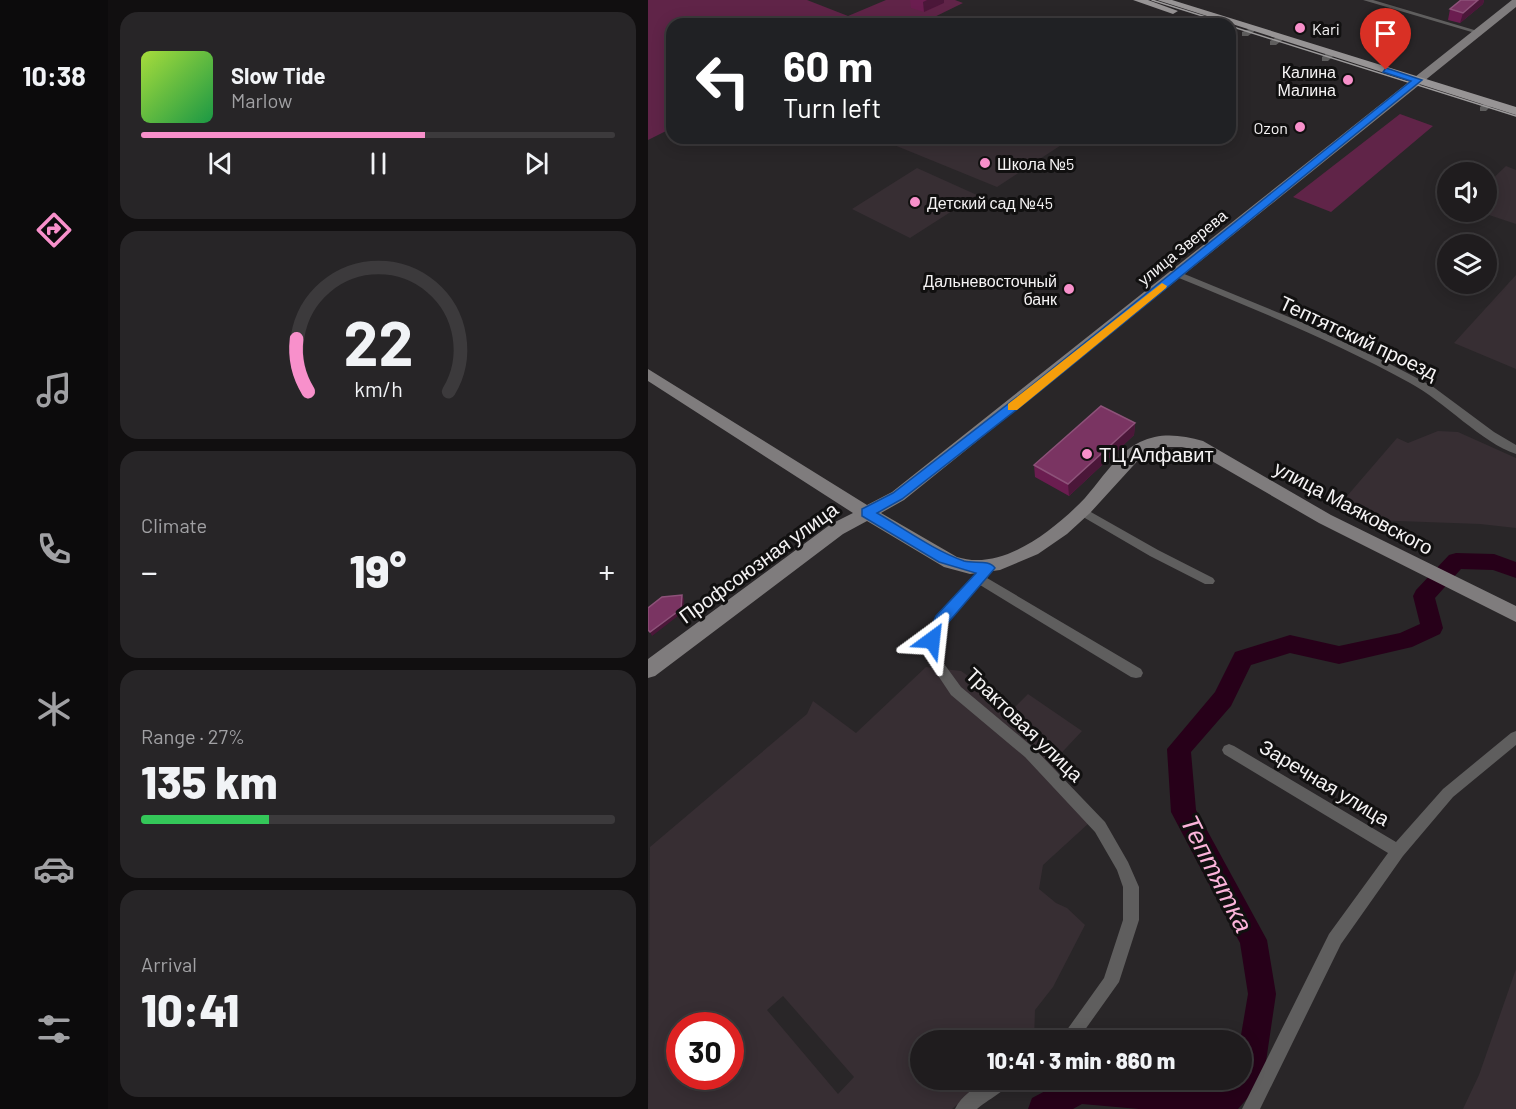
<!DOCTYPE html>
<meta charset="utf-8">
<style>
body{margin:0;font-family:Barlow,sans-serif;background:#272527;color:#f1f3f6;height:100vh;display:flex;flex-direction:column;font-size:22px;white-space:nowrap}
*{box-sizing:border-box;margin:0}
p{font-size:20px;color:#a1a1a4}
.icon{flex:none;width:33px;height:33px;fill:none;stroke:currentColor;stroke-width:2;stroke-linecap:round;stroke-linejoin:round}
.map{position:relative;flex:1;overflow:hidden}
.side{display:flex;flex-direction:column;gap:12px;padding:12px;background:#110f10;width:540px}
.side>*{flex:none}
.hud{position:absolute;left:18px;top:18px;width:570px;height:126px;border-radius:18px;box-shadow:0 3px 15px #0003,0 0 0 2px #3c3a3c;background:#202124;color:#fff;overflow:hidden}
.fabs{position:absolute;left:789px;top:162px;display:grid;gap:12px}
.fabs a{display:grid;place-items:center;width:60px;height:60px;border-radius:50%;background:#1f1c1e;box-shadow:0 3px 15px #0003,0 0 0 2px #3c3a3c;font-size:30px}
.speed{position:absolute;left:18px;top:1012px;display:flex;gap:12px;font-size:30px;font-weight:700;text-align:center}
.speed>*{display:grid;place-content:center;width:78px;height:78px;border-radius:50%;background:#1f1c1e;box-shadow:0 3px 15px #0003,0 0 0 2px #3c3a3c;line-height:1}
.speed .limit{border:9px solid #d22;background:#fff;color:#111}
.pin{position:absolute;display:grid;place-items:center;width:51px;height:51px;color:#fff;margin:-62px -26px;border-radius:50% 50% 50% 0;rotate:-45deg;box-shadow:0 0 6px #0007}
.pin .icon{rotate:45deg}
.me{position:absolute;width:66px;margin:-33px;rotate:30deg;stroke-linejoin:round;filter:drop-shadow(0 0 4px #0008)}
.turn{display:flex;align-items:center;gap:21px;height:126px;padding:0 18px;font-size:27px}
.turn .icon{width:78px;height:78px;stroke-width:2.5}
.turn b{display:block;font-size:42px;line-height:51px}
.big{font-size:45px;font-weight:800;line-height:1.1}
.side .tile{flex:1;display:flex;flex-direction:column;justify-content:center;gap:9px;min-width:0;padding:0 21px;border-radius:18px;background:#272527}
.side .dial{align-items:center;gap:0}
.dial svg{height:156px;overflow:visible;fill:none;stroke:#3c3a3c;stroke-width:7;stroke-linecap:round;text-anchor:middle}
.dial text{fill:#f1f3f6;stroke:none}
.song{display:flex;align-items:center;gap:18px}
.cover{width:72px;height:72px;border-radius:9px;background:linear-gradient(135deg,hsl(80 70% 55%),hsl(140 70% 35%))}
.played{height:6px;border-radius:3px;background:linear-gradient(90deg,#f890cb 60%,#3c3a3c 60%)}
.keys{display:flex;justify-content:space-around;direction:ltr}
.heat{display:flex;justify-content:space-between;align-items:center;font-size:33px;direction:ltr}
.charge{height:9px;border-radius:4px;background:linear-gradient(90deg,#34c759 27%,#3c3a3c 0)}
.trip{position:absolute;left:262px;top:1030px;width:342px;height:60px;border-radius:30px;background:#1f1c1e;box-shadow:0 3px 15px #0003,0 0 0 2px #3c3a3c;font-weight:800;line-height:60px;text-align:center}
main{display:flex;flex:1;min-height:0}
.tab-bar{display:flex;flex-direction:column;width:108px;justify-content:space-around;align-items:center;background:#0c0b0c;color:#a1a1a4}
.tab-bar .icon{width:42px;height:42px}
.tab-bar .active{color:#f890cb}
.tab-bar b{font-size:27px;color:#f1f3f6}
.map>svg:first-child{display:block}
.built{fill:#372e33;fill-rule:evenodd}
.green{fill:#602448}
.lines{fill:none;stroke-linecap:round;stroke-linejoin:round}
.river{fill:#270019;fill-rule:evenodd}
.street{fill:#5f5e5e;fill-rule:evenodd}
.secondary{fill:#7f7c7d;fill-rule:evenodd}
.primary{fill:#979495;fill-rule:evenodd}
.tram{stroke:#9d9b9c;stroke-width:1.5}
.wall{fill:#6b1d50}
.shaded-wall{fill:#4b1739}
.building{fill:#7a3462;stroke:#8d5279;stroke-width:1.5}
.route{fill:#1a73e8;stroke:#114b97;stroke-width:1.5}
.slow{fill:#f59e0b}
.poi-dot{fill:#f890cb;stroke:#111010;stroke-width:2}
.labels{text-anchor:middle;dominant-baseline:central;stroke-width:6;stroke-linejoin:round;paint-order:stroke}
.far-poi-label{font-size:16px;fill:#f5f3f4;stroke:#111010;text-anchor:start}
.far-street-label{font-size:16px;fill:#f5f3f4;stroke:#111010}
.street-label{font-size:20px;fill:#f5f3f4;stroke:#111010}
.poi-label{font-size:20px;fill:#f5f3f4;stroke:#111010;text-anchor:start}
.near-water-label{font-size:26px;font-style:italic;fill:#fbb4da;stroke:#111010}
</style>
<main>
<nav class="tab-bar">
<b>10:38</b>
<svg class="icon active" aria-label="directions" viewBox="0 0 24 24"><path d="M12 3l9 9-9 9-9-9zM9 14v-3h6M13 9l2 2-2 2"/></svg>
<svg class="icon" aria-label="music" viewBox="0 0 24 24"><path d="M9 18V5l10-2v13"/><circle cx="6" cy="18" r="3"/><circle cx="16" cy="16" r="3"/></svg>
<svg class="icon" aria-label="phone" viewBox="0 0 24 24"><path d="M5 4h4l2 5-3 2q2 4 5 5l2-3 5 2v4C11 20 4 13 5 4z"/></svg>
<svg class="icon" aria-label="climate" viewBox="0 0 24 24"><path d="M12 3v18M4 7l16 10M4 17L20 7"/></svg>
<svg class="icon" aria-label="car" viewBox="0 0 24 24"><path d="M5 17H2v-5l4-1 3-4h7l3 4 3 1v5h-3M9 17h6M6 11h13"/><circle cx="7" cy="17" r="2"/><circle cx="17" cy="17" r="2"/></svg>
<svg class="icon" aria-label="filters" viewBox="0 0 24 24"><path d="M4 7h16M4 17h16"/><circle cx="9" cy="7" r="2"/><circle cx="15" cy="17" r="2"/></svg>
</nav>
<section class="side">
<div class="tile">
<div class="song"><i class="cover"></i><div><b>Slow Tide</b><p>Marlow</p></div></div>
<div class="played"></div>
<div class="keys"><svg class="icon" aria-label="previous" viewBox="0 0 24 24"><path d="M18 5L8 12l10 7zM5 5v14"/></svg><svg class="icon" aria-label="pause" viewBox="0 0 24 24"><path d="M8 5v14M16 5v14"/></svg><svg class="icon" aria-label="next" viewBox="0 0 24 24"><path d="M6 5l10 7-10 7zM19 5v14"/></svg></div>
</div>
<div class="tile dial"><svg viewBox="0 0 100 80">
<path d="M14 69A42 42 0 1 1 86 69"/>
<path d="M14 69A42 42 0 0 1 8 42" stroke="#f890cb"/>
<text x="50" y="56" font-size="32" font-weight="700">22</text>
<text x="50" y="72" font-size="11">km/h</text>
</svg></div>
<div class="tile"><p>Climate</p>
<div class="heat"><a>−</a><b class="big">19°</b><a>+</a></div>
</div>
<div class="tile"><p>Range · 27%</p><b class="big">135 km</b><div class="charge"></div></div>
<div class="tile"><p>Arrival</p><b class="big">10:41</b></div>
</section>
<div class="map">
<svg width="868" height="1109" viewBox="0 0 868 1109">
<rect width="100%" height="100%" fill="#292628"/>
<path class="built" d="M229 138H424L349 187Z
M858 166 868 170V224L832 212H838L839 184Z
M269 168 329 195 262 238 204 209Z
M868 275V369L806 343Z
M790 431 810 432 868 458V528L832 524 723 520 687 506 693 503 749 438 760 443Z
M278 667 313 671 366 708 380 694 434 731 404 763 441 823 395 865 391 889 408 903 419 908 437 925 405 987 387 1010 386 1041H273V1080H341L330 1086 304 1109H0L2 847 159 714 165 701 208 733ZM135 996 206 1077 190 1094 119 1010ZM32 1026H82V1077H32Z
M868 969V1109H815L831 1075Z"/>
<path class="green" d="M0 0H159L200 16 238 0H307L315 3 272 24H24V128L0 140Z
M752 114 785 126 683 212 645 197Z"/>
<g class="lines">
<path class="river" d="M808 553 846 554 868 562V578L845 570 813 569 787 598 795 628 792 634 764 647 691 664 642 653 603 665 583 706 543 752 548 810 619 940 628 994 616 1075 611 1085 590 1109H491L434 1104 425 1109H380L384 1098 418 1080H497L565 1091 576 1080H594L592 1041 600 994 592 943 523 812 519 749 567 692 587 652 642 635 691 646 752 633 772 624 765 596 768 590 801 555Z"/>
<path class="street" d="M715 0H725L833 32 827 33Z
M562 15 567 16 558 22H554V20Z
M603 28 609 29 600 36H594V32Z
M630 36 637 38 628 45H622V41Z
M681 51 688 53 680 61H674V57Z
M839 101 846 103 838 111H832V107Z
M529 271 653 322 742 364 784 386 846 432 868 445V454C834 443 796 401 762 383 686 341 606 309 526 276L524 274Z
M434 507 510 550 565 578 567 581 565 584H557L502 556 430 514 428 511Z
M340 563 344 565 346 568 339 578 493 669 495 673 493 677 488 678 483 677 332 585 298 623 290 640 294 661 313 687 387 749 457 822 480 862 491 887V920L471 982 429 1041H411L456 978 475 920V887L469 870 447 832 377 757 303 695 281 662 278 640 289 617 336 565Z
M868 731V745L805 797 755 856 693 944 612 1109H594L681 934 740 853 576 754 574 750 576 746 581 744 586 746 748 842 795 789 863 733Z
M340 1080H365C362 1088 338 1101 329 1109H307C313 1096 328 1086 340 1080Z"/>
<path class="secondary" d="M864 0H868V7L256 500 233 513 309 557C355 572 407 529 437 498 454 479 469 453 492 442 513 432 533 435 555 441L683 515 868 606V622L671 523 543 449 534 447H511L494 456 442 513 419 534 390 554 352 570 322 574 296 567 219 521 195 534 7 676 0 678V659L183 524 205 513 0 381V369L219 505 244 492Z"/>
<path class="primary" d="M485 0H500L530 11 525 14Z
M509 0H524L868 107V115Z"/>
<path class="tram" d="M504 0 580 24
M582 26 868 116"/>
</g>
<path class="wall" d="M262 0H296V3L276 12 263 8Z
M813 0H836L835 4 812 23 800 20 802 9Z
M487 423 486 435 421 496 387 477 386 465Z"/>
<path class="shaded-wall" d="M279 0H296V3L276 12 275 2Z
M830 0H836L835 4 812 23 815 13Z
M487 423 486 435 421 496 420 484Z
M34 595 36 599 35 612 4 636 2 632Z"/>
<path class="building" d="M813 0H830L815 13 802 9Z
M453 406 487 423 420 484 386 465Z
M34 595 33 609 2 632 0 630V608L14 597Z"/>
<path class="route" d="M738 68 774 80 381 400 254 499 229 513C257 529 285 550 316 561 326 564 341 559 347 568L299 624 290 644H279L277 640 288 616 328 573 291 562 214 516V509L245 493 373 394 763 81 735 72Z"/>
<path class="slow" d="M514 283 519 286 518 288 369 410H360V404Z"/>
<g class="poi-dot">
<circle cx="652" cy="28" r="6"/>
<circle cx="700" cy="80" r="6"/>
<circle cx="652" cy="127" r="6"/>
<circle cx="337" cy="163" r="6"/>
<circle cx="267" cy="202" r="6"/>
<circle cx="421" cy="289" r="6"/>
<circle cx="439" cy="454" r="6"/>
</g>
<g class="labels">
<g class="far-poi-label">
<text x="664" y="28">Kari</text>
<text x="688" y="71" text-anchor="end">Калина<tspan x="688" dy="18">Малина</tspan></text>
<text x="640" y="127" text-anchor="end">Ozon</text>
<text x="349" y="163">Школа №5</text>
<text x="279" y="202">Детский сад №45</text>
<text x="409" y="280" text-anchor="end">Дальневосточный<tspan x="409" dy="18">банк</tspan></text>
</g>
<g class="far-street-label">
<text transform="translate(534 247) rotate(-39)">улица Зверева</text>
</g>
<g class="street-label">
<text transform="translate(711 337) rotate(25)">Тептятский проезд</text>
<text transform="translate(706 507) rotate(28)">улица Маяковского</text>
<text transform="translate(110 562) rotate(-36)">Профсоюзная улица</text>
<text transform="translate(377 724) rotate(44)">Трактовая улица</text>
<text transform="translate(677 782) rotate(31)">Заречная улица</text>
</g>
<g class="poi-label">
<text x="451" y="454">ТЦ Алфавит</text>
</g>
<g class="near-water-label">
<text transform="translate(570 873) rotate(63)">Тептятка</text>
</g>
</g>
</svg>
<div class="fabs">
<a><svg class="icon" aria-label="sound" viewBox="0 0 24 24"><path d="M4 9h4l5-4v14l-5-4H4zM17 9q2 3 0 6"/></svg></a>
<a><svg class="icon" aria-label="layers" viewBox="0 0 24 24"><path d="M12 4l9 5-9 5-9-5zM3 14l9 5 9-5"/></svg></a>
</div>
<div class="speed"><div class="limit">30</div></div>
<div class="pin" style="left:738px;top:70px;background:#d93025"><svg class="icon" aria-label="arrive" viewBox="0 0 24 24"><path d="M6 21V4h12l-3 4 3 4H6"/></svg></div>
<svg class="me" style="left:284px;top:640px" viewBox="-20 -20 40 40"><path d="M0-17L14 15 0 8-14 15z" fill="#1a73e8" stroke="#fff" stroke-width="4"/></svg>
<div class="trip">10:41 · 3 min · 860 m</div>
<div class="hud">
<div class="turn"><svg class="icon" aria-label="left" viewBox="0 0 24 24"><path d="M17 20v-9H6M10 6l-5 5 5 5"/></svg><div><b>60 m</b>Turn left</div></div>
</div>
</div>
</main>
